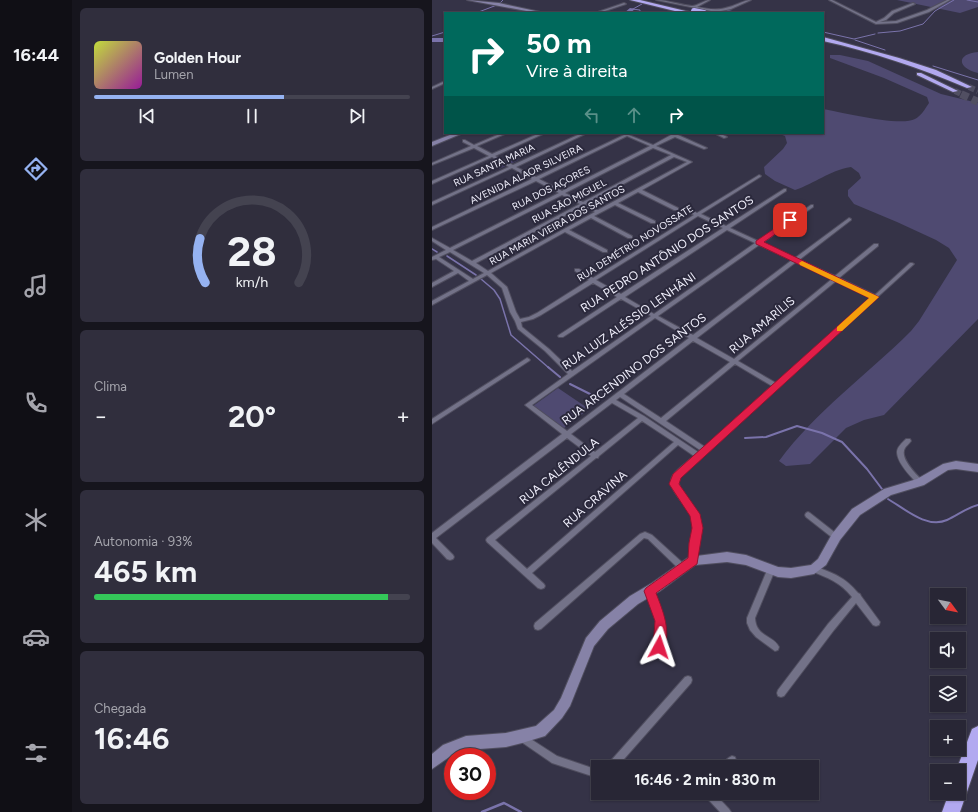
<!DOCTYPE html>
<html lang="pt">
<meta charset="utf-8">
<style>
body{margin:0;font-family:Figtree,sans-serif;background:#302e3d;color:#f1f3f6;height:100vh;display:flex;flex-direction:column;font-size:15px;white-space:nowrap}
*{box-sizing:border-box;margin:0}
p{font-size:13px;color:#a5a5ad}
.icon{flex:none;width:22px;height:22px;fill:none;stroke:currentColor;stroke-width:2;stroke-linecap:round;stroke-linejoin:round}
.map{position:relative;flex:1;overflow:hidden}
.panel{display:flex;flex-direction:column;gap:8px;padding:8px;background:#16151d;width:360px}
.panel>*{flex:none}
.banner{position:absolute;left:12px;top:12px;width:380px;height:122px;border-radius:0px;box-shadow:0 1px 3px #0004,0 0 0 1px #444350;background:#00695c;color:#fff;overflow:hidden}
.needle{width:26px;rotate:122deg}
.tools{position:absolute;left:498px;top:588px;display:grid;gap:8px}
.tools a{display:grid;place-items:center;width:36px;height:36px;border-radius:0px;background:#282635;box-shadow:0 1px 3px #0004,0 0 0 1px #444350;font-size:20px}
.speed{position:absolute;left:12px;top:748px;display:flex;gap:8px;font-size:20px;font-weight:700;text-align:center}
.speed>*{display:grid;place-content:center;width:52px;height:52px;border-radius:50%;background:#282635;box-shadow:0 1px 3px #0004,0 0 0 1px #444350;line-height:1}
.speed .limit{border:6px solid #d22;background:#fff;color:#111}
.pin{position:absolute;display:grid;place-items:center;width:34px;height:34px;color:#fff;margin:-17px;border-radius:8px;box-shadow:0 2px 6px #0006}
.me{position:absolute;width:44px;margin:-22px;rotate:5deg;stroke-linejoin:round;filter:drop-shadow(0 0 3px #0008)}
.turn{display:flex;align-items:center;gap:14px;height:84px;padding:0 16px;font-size:18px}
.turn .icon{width:52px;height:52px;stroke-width:2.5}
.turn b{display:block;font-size:28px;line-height:34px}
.lanes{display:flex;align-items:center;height:38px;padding:0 16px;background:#0003;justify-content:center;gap:20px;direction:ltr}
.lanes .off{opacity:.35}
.big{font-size:30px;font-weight:700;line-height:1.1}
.panel .tile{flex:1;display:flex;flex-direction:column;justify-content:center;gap:6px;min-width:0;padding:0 14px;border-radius:6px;background:#302e3d}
.panel .dial{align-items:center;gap:0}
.dial svg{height:104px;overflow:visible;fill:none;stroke:#444350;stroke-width:7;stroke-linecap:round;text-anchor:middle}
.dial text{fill:#f1f3f6;stroke:none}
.song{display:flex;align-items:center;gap:12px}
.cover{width:48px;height:48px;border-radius:6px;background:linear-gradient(135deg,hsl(70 70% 55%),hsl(300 70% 35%))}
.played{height:4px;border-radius:2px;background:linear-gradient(90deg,#95b2f1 60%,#444350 60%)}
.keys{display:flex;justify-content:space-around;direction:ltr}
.heat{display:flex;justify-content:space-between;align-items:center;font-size:22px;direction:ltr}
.charge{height:6px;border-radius:3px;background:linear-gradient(90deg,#34c759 93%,#444350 0)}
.trip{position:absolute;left:159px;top:760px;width:228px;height:40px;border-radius:0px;background:#282635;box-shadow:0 1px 3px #0004,0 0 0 1px #444350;font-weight:700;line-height:40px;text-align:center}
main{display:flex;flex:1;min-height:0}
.dock{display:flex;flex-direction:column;width:72px;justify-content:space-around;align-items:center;background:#100f15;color:#a5a5ad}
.dock .icon{width:28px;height:28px}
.dock .on{color:#95b2f1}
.dock b{font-size:18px;color:#f1f3f6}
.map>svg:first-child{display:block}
.green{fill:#4f4a71}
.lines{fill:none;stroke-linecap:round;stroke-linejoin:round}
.stream-far3{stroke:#7a73ab;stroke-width:1}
.stream-far2{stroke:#7a73ab;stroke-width:1.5}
.stream-far1{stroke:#7a73ab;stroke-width:2}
.stream{stroke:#7a73ab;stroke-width:2.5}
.river{fill:#7a73ab;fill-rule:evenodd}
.highway-tunnel-far1{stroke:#514f62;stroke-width:6;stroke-dasharray:6 3;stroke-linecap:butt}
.highway-tunnel{stroke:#514f62;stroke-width:8;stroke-dasharray:8 4;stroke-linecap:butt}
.street-casing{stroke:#504e5f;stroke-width:2}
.secondary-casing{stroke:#504e5f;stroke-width:2}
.highway-casing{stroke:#504e5f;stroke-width:2}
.street{fill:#737288;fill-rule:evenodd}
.secondary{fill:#8682a7;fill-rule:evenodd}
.highway{fill:#b2a9f0;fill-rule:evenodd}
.highway-bridge-casing{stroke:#504e5f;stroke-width:7;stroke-linecap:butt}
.highway-bridge{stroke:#b2a9f0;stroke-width:6}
.wall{fill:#504a78}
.shaded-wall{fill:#413c61}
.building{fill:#5d568b;stroke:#413c61}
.route{fill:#e11d48;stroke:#92132f}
.slow{fill:#f59e0b}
.labels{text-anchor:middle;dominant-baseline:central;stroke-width:4;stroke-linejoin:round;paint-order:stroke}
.far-street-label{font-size:10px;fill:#f0effc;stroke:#2b293c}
.street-label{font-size:12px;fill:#f0effc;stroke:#2b293c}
</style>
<main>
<nav class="dock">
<b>16:44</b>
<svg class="icon on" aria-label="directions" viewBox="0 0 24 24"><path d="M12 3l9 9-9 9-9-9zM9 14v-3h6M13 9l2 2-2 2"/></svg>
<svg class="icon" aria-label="music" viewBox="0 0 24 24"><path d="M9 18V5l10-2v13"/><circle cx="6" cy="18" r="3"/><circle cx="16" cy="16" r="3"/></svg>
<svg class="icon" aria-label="phone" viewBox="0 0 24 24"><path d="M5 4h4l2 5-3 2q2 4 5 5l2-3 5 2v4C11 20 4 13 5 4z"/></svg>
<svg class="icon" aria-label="climate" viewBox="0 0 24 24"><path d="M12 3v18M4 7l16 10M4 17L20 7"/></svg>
<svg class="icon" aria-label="car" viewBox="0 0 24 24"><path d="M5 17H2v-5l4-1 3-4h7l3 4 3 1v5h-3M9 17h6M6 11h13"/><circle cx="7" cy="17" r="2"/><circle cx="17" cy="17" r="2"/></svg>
<svg class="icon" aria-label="filters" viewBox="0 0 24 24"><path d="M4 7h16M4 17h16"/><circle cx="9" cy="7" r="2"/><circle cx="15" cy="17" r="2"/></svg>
</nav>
<section class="panel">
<div class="tile">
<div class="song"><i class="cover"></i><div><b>Golden Hour</b><p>Lumen</p></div></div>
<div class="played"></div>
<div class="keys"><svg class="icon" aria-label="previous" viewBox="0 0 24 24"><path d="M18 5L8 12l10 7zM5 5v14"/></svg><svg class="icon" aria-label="pause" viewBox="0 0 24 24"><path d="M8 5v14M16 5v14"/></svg><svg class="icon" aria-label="next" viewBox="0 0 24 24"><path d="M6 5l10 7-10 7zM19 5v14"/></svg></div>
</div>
<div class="tile dial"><svg viewBox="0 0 100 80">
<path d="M14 69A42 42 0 1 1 86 69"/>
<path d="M14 69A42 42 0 0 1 10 35" stroke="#95b2f1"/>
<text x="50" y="56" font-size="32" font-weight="700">28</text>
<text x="50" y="72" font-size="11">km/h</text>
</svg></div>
<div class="tile"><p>Clima</p>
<div class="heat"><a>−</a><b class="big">20°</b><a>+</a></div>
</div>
<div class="tile"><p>Autonomia · 93%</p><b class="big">465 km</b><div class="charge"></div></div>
<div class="tile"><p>Chegada</p><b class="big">16:46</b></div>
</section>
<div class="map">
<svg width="546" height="812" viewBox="0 0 546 812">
<rect width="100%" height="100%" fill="#353347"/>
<path class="green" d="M465 0H546V7L528 13Z
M546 52V73C525 68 524 54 546 52Z
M398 55H408L436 61 509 94 546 103V319L452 415 432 420 414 428 378 464 354 466 347 461C384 411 435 375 479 331L487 321 525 260 517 248 504 240 465 222 422 204 416 196V190L429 178 427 173 419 167C396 171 384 183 363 190L343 181 333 174 332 167 351 149 355 143 353 136 345 133H391V109C409 112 468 127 483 119 489 116 493 109 497 103L495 97 452 78 398 58Z
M126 388 157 409 132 428 101 406Z"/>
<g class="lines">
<path class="stream-far3" d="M535 0 546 2
M68 3 71 0
M200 9 208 10V13
M201 9 210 4
M293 10 307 13
M44 13 65 5
M391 32 422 39 443 34
M446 33 468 31 491 24 503 11 522 0
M0 36 13 32
M423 40 453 50
M501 66 546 80"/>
<path class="stream-far2" d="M0 249 5 252
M15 256 44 275
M49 279 62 290 68 299 79 335 117 368"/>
<path class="stream-far1" d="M116 367 128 377
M138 384 164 397H173
M313 438 334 437 365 426 390 433 410 442 435 469 450 489
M456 499C473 509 495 529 515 520 526 515 534 508 546 505"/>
<path class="stream" d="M50 812 72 803 89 812"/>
<path class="river" d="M198 8 203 9 198 13H192Z
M0 38H13V42H0Z"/>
<path class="highway-tunnel-far1" d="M537 87 546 91
M523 91 531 95"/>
<path class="highway-tunnel" d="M529 94 546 102"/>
<g class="street-casing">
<path id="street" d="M224 0C236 0 248 5 260 6 266 6 272 0 278 0L265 7C276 9 286 11 297 7 305 5 312 0 319 0L299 9 279 13 278 12 279 11Z
M397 0H400L444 22 452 18 460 11 481 3 483 4 462 13 454 20 448 22 464 21 495 10 515 0H518L497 12 465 23 444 24Z
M192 3 194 4 167 13H163Z
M13 81V83L0 89V87Z
M70 133H75L45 146 60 154 108 133H113L63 156 81 165 150 133H155L84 167 104 177 192 135 191 134 192 133 221 145 239 135 235 133 242 134 249 133 246 135 275 148 272 149 243 137 224 146 260 162 210 190 246 208V210H242L206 192 186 203 223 221V223H219L183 205 162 216 200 236V238H196L159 218 137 230 175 250V252H171L133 232 59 273 75 287 84 312 88 319 97 317 105 313 157 280 143 271V269H147L161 278 262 215 252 210V208H256L265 213 327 175 329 176 328 177 269 214 294 226 352 189H354V191L298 228 326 241 379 205H381V207L330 243 363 258 417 218 419 219V220L367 260 403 276 442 244H446V246L407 278 443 295 478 263H480L482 264 247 477C244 492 261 503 267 516 271 525 267 532 266 541 265 547 265 554 265 560L264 562 261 563 258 562 257 560C257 554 257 548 258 542 259 535 263 527 262 520 258 507 232 489 241 475 245 469 257 461 262 456L246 445 100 573 112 584 113 586 112 588 109 589 106 588 55 542 54 540 55 538 159 456 135 438 4 538 21 555 22 557 21 559 18 560 15 559 0 543V533L130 434 93 405 136 374 113 351 86 329 83 321 78 312 70 288 55 275 0 305V301L37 281 26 273 0 287V283L22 271 4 259 0 260V257L14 250 0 241V238L18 248 127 193 104 181 0 230V227L100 179 80 168 0 205V202L77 167 60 157 0 184V181L57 156 42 148 0 165V163L39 146 31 142V140H33L42 145ZM195 136 218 146 130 191 107 179ZM221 148 239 155 151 202 133 193ZM242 157 255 162 166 210 154 204ZM130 195 148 204 40 261 21 250ZM151 206 163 212 56 271 44 263ZM266 216 291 228 189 294 164 280ZM295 230 323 243 222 314 193 297ZM327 245 360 260 261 335 226 316ZM18 252 52 273 41 279 7 257ZM364 262 400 279 302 359 265 338ZM404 281 440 297 344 383 306 361ZM161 283 185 297 127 335 126 336 127 337H131L189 299 219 316 140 371 117 349 90 327 89 322 101 319 109 315ZM223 318 257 338 135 431 100 405ZM261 341 298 362 229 418 192 394ZM303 364 340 386 273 447 234 421ZM188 397 268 450 266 452 212 416 184 400ZM180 403 206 418 163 452 139 434ZM210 421 242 442 95 569 63 540 164 458H166L167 456Z
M282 133H287L295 137 292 138Z
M95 358 97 359 98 360 97 361 0 424V419Z
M474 439H478L479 441C477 444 474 446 473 448 467 458 484 474 490 480L491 482 490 484 488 485 486 484C479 477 465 463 465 452 465 447 470 443 474 439Z
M376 512 378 513 406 535 408 537 406 539 404 540 402 539 374 517 373 515 374 513Z
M213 532 220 535 253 565 254 567 253 569 250 570 247 569 216 539 212 538 109 629 106 630 103 629 102 626 103 623 208 534Z
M382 566C401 573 413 577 426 593L428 594 429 596 448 622 447 625 444 626 441 625 424 603 402 630 352 696 349 697 346 696 345 693 346 690 396 624 420 597C408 582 396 578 379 571L378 569 379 567Z
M339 567 342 568 343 570 323 618C324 637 341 635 347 647L346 650 343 651 324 637 318 630 315 623V618L336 568Z
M218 588 221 589 222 591 232 621 230 644 235 657 234 660 231 661 228 660 222 644 224 621 214 591 215 589Z
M256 676 259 677 260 680 259 683 185 767H175L176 764 253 677Z
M91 734 125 756 166 770V778L120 763 88 741 87 738 88 735Z
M300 756 303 757 304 760 300 767H290C292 762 295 758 300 756Z
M271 793H282L297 809 299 812H288L273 796Z"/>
</g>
<g class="secondary-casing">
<path id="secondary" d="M35 0 67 3 113 13H105Z
M132 12H149L151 13H130Z
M23 133H31L0 146V142Z
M524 461 546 464V472L524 469 516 470 492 485 459 495 428 515 408 540 394 565 382 574 359 578 346 577 314 565 295 562 263 565 228 591 206 604 176 629 162 646 138 706 130 718 113 736 90 743 74 747 34 750 20 755 0 769V754L11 745 34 736 74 733 104 726 122 710 129 698 154 638 168 621 198 596 220 583 257 557 295 552 314 555 346 567 359 568 379 565 386 559 400 534 420 509 452 489 485 479 511 464Z"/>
</g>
<g class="highway-casing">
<path id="highway" d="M198 0H208L262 13H251Z
M391 37 467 58 504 70 540 87 535 88C488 68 441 52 391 41Z
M485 73H489L526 91 521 92 485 75Z
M546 726V760L528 812H510L517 793H527V771H524L540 729Z"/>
</g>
<use href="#street" class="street"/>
<use href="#secondary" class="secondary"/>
<use href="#highway" class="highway"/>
<g class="highway-bridge-casing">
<path id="highway-bridge" d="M262 11 272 13"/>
</g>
<use href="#highway-bridge" class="highway-bridge"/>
</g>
<path class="wall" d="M73 156 86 160 80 163 74 160Z
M59 161 72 163 73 166 67 169 60 165Z"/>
<path class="shaded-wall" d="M85 156 86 160 80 163 79 159Z
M72 163 73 166 67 169 66 165Z"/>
<path class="building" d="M79 153 85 156 79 159 73 156Z
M65 158 72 163 66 165 59 161Z"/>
<path class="route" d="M358 218 361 219V222L332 242 447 297 249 478 247 484 268 514 271 528 265 564 224 593C231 611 240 632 231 652L227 653 223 652 221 647 223 621 212 591 214 588 256 558 257 543 260 528 258 516 237 484 241 474 437 298 324 244V241Z"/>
<path class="slow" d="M370 261 445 296 447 297 410 331H405V327L437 298 368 265 367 263Z"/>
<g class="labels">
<g class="far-street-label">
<text transform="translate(62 165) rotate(-25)">RUA SANTA MARIA</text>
<text transform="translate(94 174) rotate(-26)">AVENIDA ALAOR SILVEIRA</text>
<text transform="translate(119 188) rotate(-27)">RUA DOS AÇORES</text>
<text transform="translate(137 201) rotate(-28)">RUA SÃO MIGUEL</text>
<text transform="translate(125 225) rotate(-29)">RUA MARIA VIEIRA DOS SANTOS</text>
<text transform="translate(203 243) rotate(-32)">RUA DEMÉTRIO NOVOSSATE</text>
</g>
<g class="street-label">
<text transform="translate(235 254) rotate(-33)">RUA PEDRO ANTÔNIO DOS SANTOS</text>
<text transform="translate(197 321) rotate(-35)">RUA LUIZ ALÉSSIO LENHÂNI</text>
<text transform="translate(330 325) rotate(-40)">RUA AMARÍLIS</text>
<text transform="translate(202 369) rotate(-37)">RUA ARCENDINO DOS SANTOS</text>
<text transform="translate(127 471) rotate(-39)">RUA CALÊNDULA</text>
<text transform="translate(163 499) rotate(-41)">RUA CRAVINA</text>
</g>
</g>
</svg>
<div class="tools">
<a><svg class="needle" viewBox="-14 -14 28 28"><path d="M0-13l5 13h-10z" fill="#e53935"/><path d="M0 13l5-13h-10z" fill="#a5a5ad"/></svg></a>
<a><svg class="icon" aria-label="sound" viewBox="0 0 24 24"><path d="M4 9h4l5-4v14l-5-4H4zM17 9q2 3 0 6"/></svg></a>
<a><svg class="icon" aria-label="layers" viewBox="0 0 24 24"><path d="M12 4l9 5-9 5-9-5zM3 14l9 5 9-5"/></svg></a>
<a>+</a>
<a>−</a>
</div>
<div class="speed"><div class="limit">30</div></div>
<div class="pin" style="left:358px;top:220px;background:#d93025"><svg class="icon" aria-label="arrive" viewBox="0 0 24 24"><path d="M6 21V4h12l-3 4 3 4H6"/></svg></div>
<svg class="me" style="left:227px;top:647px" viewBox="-20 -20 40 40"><path d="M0-17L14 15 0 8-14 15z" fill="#e11d48" stroke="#fff" stroke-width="4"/></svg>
<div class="trip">16:46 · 2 min · 830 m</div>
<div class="banner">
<div class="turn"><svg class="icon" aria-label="right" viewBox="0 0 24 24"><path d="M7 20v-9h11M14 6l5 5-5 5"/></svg><div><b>50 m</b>Vire à direita</div></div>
<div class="lanes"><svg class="icon off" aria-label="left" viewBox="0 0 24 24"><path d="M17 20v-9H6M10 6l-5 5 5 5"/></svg><svg class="icon off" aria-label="ahead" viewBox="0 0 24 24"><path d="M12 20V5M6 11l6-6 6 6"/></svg><svg class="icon" aria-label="right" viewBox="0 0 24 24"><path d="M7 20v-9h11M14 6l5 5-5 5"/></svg></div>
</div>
</div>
</main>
